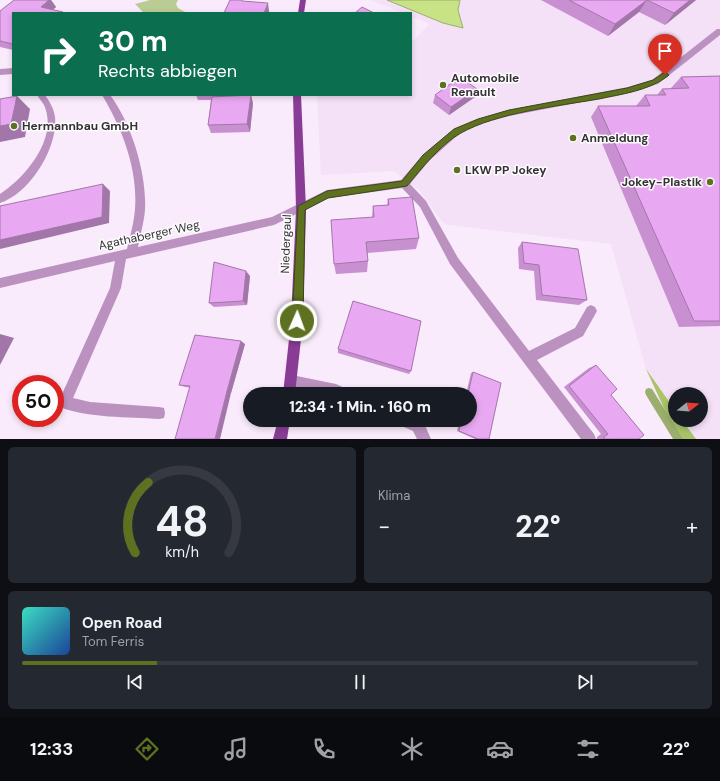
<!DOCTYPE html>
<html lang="de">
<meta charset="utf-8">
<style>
body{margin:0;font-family:"DM Sans",sans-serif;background:#242831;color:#f1f3f6;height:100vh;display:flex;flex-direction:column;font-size:15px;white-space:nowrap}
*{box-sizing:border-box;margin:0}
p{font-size:13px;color:#9ea1a6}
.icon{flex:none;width:22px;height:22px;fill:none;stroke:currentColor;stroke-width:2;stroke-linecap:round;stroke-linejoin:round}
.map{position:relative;height:439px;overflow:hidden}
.sheet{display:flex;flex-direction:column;gap:8px;padding:8px;background:#0d0f14;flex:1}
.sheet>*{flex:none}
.guide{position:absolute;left:12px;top:12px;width:400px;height:84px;border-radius:0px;box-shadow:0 2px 6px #0003;background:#0b6e4f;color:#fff;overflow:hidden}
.needle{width:26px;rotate:73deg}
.tools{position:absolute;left:668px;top:387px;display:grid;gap:8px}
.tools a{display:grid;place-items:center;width:40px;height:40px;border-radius:50%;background:#171b24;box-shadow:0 2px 6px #0003;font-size:20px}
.speed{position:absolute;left:12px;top:375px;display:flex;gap:8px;font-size:20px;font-weight:700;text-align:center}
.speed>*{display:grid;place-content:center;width:52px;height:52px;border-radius:50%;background:#171b24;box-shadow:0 2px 6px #0003;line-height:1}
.speed .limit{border:6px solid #d22;background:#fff;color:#111}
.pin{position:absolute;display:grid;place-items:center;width:34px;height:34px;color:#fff;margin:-41px -17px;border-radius:50% 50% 50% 0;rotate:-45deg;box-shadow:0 0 4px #0007}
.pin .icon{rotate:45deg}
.me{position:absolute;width:44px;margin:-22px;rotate:2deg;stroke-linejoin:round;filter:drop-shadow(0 0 3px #0008)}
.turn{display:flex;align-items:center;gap:14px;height:84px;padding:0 20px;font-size:18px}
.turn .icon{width:52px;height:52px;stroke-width:2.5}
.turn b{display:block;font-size:28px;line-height:34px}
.big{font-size:30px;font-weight:800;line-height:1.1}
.sheet .tile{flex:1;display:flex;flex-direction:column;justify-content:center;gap:6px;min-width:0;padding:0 14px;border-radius:6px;background:#242831}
.sheet .dial{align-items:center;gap:0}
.dial svg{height:104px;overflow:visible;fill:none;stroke:#363941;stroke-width:7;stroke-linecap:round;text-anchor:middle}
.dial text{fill:#f1f3f6;stroke:none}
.song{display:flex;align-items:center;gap:12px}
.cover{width:48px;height:48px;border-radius:6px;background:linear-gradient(135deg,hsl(170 70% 55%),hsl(220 70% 35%))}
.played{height:4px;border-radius:2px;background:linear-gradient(90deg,#5d7121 20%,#363941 20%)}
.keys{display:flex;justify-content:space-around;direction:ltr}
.heat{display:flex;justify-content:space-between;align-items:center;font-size:22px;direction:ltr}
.sheet .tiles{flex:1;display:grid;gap:8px;grid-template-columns:1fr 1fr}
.tile:last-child{grid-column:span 2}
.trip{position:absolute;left:243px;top:387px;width:234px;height:40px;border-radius:20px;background:#171b24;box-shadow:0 2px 6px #0003;font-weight:800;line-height:40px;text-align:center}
.dock{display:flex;height:64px;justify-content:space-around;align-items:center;background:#090b0e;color:#9ea1a6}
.dock .icon{width:28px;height:28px}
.dock .current{color:#5d7121}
.dock b{font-size:18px;color:#f1f3f6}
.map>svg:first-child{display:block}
.built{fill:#f4e0f7}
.green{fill:#bacc93}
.forest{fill:#a9c468}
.water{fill:#c7e386;stroke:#9cae6e}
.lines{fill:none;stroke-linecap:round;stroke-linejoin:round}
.stream{fill:#9cae6e;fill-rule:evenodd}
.minor{fill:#bb91c0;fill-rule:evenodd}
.major{fill:#893c95;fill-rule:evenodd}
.wall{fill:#c890d0}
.shaded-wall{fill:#a376a9}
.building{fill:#e9a8f2;stroke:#a376a9}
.route{fill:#5d7121;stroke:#3c4915}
.poi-dot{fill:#5d7121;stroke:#fdfdfd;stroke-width:1.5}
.labels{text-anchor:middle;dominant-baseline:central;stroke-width:3;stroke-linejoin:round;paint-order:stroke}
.poi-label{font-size:12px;font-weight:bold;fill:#363137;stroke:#fdfdfd;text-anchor:start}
.street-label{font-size:12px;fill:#363137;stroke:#fdfdfd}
</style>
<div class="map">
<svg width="720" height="439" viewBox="0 0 720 439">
<rect width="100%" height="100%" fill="#f9ebfb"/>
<path class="built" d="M371 0H720V439H696L682 420H701V394H675V410L646 369 611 244 449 225 442 222 420 191 394 171 321 175 317 95H411V43L430 24 411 16V13H403Z"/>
<path class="green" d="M150 0H178L176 4 178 8 187 13H144L135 4Z"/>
<path class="forest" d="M646 369 675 410V420H682L696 439H678Z"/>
<path class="water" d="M387 0H460L458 10 463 28 443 23Z"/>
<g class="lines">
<path class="stream" d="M649 388 652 389 683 439H673L646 395 645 392 646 389Z"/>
<path class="minor" d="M717 29H720V35L658 84 628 93 509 116 484 123 460 133 429 161 410 184 426 201 458 258 529 351 575 328 587 307 591 305 595 307 597 311 583 336 537 360 594 434 596 439H581L450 264 420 207 402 188 329 198 274 225 126 259 121 288 73 398 90 402 159 407 164 408 165 413 164 418 159 419C130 417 86 418 60 407L58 403 110 288 115 261 0 288V278L127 249C130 236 134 223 135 209 138 169 122 128 102 95H110C132 124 147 175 145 210 144 223 140 235 138 247L272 217 327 190 401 180 423 155 454 129 478 119 509 110 628 87 652 80Z
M13 68V74L0 75V69Z
M37 95H45C50 102 54 109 55 117 58 148 30 193 0 203V194C25 178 59 138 44 105 42 102 39 98 37 95Z
M292 375 336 384 349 390 351 394H325L292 387 288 385 286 381 288 377Z
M398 420H419L423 421 431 439H417L413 431 399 425Z"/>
<path class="major" d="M300 0H306L304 13H298Z
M293 95H301L306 209 303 321 295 394H283L291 321 296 209Z
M278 420H290L287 439H273Z"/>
</g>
<path class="wall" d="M14 0H51L56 7 53 10 63 12 64 13H13V50L0 47V11Z
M541 0H696L665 25 639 12 608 36Z
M720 76V326L679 327 591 117 598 106H636L645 95H657L662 89H672L671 88 681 77Z
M196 95H221V97L253 103 250 132 211 133 208 125 211 100H198Z
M435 95 475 97 449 115 433 103Z
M388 199 419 238 416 249 367 253 368 261 367 272 336 274 334 264 372 217 373 206 387 205Z
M522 242 587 300 579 305 536 300 534 271 519 269 518 248Z
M250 276 247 305 214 307 209 303Z
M245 344 231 393 185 387 179 385Z
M338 349 411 371 409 374 338 353Z
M596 365 611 395 639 439H597V437L601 434 564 387 589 368Z
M473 372 489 439H475L457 431 459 420H470V394H466L471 373Z"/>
<path class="shaded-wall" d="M49 0H51L56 7 49 13 41 7Z
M647 0 639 12 608 36 615 24Z
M690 0H696L665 25 674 13Z
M268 3 269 11V13H264Z
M477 89 475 97 449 115 451 107Z
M251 95 253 103 250 132 247 124Z
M17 96 30 109 25 137 0 142V126Z
M103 184 110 191 109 223 0 249V240Z
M246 271 250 276 247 305 243 301Z
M0 334 14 338 0 365Z
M241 341 245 344 231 393 220 439H215L227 391Z"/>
<path class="building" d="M14 0H49L41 7 63 12 62 13H13V44L0 41V11Z
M230 0H242V1L268 3 264 13H224Z
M569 0H690L674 13 647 0 615 24Z
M362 7 374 13H355Z
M720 76V321H694L598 106H650L645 95H666L662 89 689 88 681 77Z
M460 77 477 89 451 107 435 95Z
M251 95 247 124 208 125 212 97Z
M17 96 11 124 0 126V99Z
M103 184 102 217 0 240V206Z
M412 197 419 238 366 242 368 261 334 264 331 220 374 217 373 206 389 205 388 199Z
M522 242 578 249 587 300 542 295 539 265 524 263Z
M214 262 246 271 243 301 209 303Z
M353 301 421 321 411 371 338 349Z
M195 335 241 341 227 391 215 439H175L190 386 179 385Z
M596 365 617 389 611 395 644 435 639 439H604V437L608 434 569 386Z
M473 372 501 383 489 439H478L459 431 461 420H470V394H468Z"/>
<path class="route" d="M665 72 669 75 668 76C648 91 622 94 599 99 558 106 496 113 461 133 441 144 421 169 407 186L328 198 305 210 303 321 301 325 297 326 294 325 292 321 298 206 327 191 402 181 423 155 454 129 478 119 509 110 627 88 653 80Z"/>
<g class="poi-dot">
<circle cx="443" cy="85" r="4"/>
<circle cx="14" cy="126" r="4"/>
<circle cx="573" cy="138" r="4"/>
<circle cx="457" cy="170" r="4"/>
<circle cx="710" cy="182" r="4"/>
</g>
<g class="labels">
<g class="poi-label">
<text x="451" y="78">Automobile<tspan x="451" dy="14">Renault</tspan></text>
<text x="22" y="126">Hermannbau GmbH</text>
<text x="581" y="138">Anmeldung</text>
<text x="465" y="170">LKW PP Jokey</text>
<text x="702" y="182" text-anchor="end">Jokey-Plastik</text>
</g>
<g class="street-label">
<text transform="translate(149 235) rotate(-12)">Agathaberger Weg</text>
<text transform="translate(286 244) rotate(-88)">Niedergaul</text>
</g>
</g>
</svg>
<div class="tools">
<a><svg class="needle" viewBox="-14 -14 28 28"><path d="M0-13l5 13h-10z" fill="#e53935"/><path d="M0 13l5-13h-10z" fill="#9ea1a6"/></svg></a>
</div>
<div class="speed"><div class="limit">50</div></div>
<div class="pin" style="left:665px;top:75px;background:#d93025"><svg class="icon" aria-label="arrive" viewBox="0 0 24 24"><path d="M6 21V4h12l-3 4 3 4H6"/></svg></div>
<svg class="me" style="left:297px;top:321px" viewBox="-20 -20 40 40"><circle r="17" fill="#5d7121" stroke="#fff" stroke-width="3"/><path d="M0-11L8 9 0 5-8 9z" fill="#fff"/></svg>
<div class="trip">12:34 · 1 Min. · 160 m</div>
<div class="guide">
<div class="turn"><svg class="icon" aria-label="right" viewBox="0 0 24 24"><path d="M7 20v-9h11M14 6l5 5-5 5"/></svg><div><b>30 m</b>Rechts abbiegen</div></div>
</div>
</div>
<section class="sheet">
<div class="tiles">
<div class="tile dial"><svg viewBox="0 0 100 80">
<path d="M14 69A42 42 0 1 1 86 69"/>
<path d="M14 69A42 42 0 0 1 24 15" stroke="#5d7121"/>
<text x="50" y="56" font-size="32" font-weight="700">48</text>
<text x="50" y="72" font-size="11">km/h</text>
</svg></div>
<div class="tile"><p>Klima</p>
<div class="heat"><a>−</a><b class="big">22°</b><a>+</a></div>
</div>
<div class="tile">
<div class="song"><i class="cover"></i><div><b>Open Road</b><p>Tom Ferris</p></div></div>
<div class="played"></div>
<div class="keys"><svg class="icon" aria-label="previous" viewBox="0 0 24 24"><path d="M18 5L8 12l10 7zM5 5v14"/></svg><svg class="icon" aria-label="pause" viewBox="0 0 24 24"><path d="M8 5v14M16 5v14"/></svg><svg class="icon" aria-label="next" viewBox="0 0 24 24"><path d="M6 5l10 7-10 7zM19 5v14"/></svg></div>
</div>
</div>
</section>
<nav class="dock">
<b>12:33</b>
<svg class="icon current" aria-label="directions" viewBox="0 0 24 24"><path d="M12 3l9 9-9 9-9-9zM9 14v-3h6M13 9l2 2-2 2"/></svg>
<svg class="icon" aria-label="music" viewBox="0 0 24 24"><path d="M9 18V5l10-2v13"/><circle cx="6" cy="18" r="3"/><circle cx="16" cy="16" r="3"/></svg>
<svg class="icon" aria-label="phone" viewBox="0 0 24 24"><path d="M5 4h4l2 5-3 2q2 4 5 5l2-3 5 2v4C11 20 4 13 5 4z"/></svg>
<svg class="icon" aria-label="climate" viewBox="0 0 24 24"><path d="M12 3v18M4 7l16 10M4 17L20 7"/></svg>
<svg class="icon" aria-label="car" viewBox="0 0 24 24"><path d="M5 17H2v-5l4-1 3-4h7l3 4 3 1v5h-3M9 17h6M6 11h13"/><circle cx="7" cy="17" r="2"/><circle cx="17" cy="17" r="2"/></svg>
<svg class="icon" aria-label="filters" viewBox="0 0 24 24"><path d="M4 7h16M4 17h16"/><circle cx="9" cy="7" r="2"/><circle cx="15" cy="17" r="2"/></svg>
<b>22°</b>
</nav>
